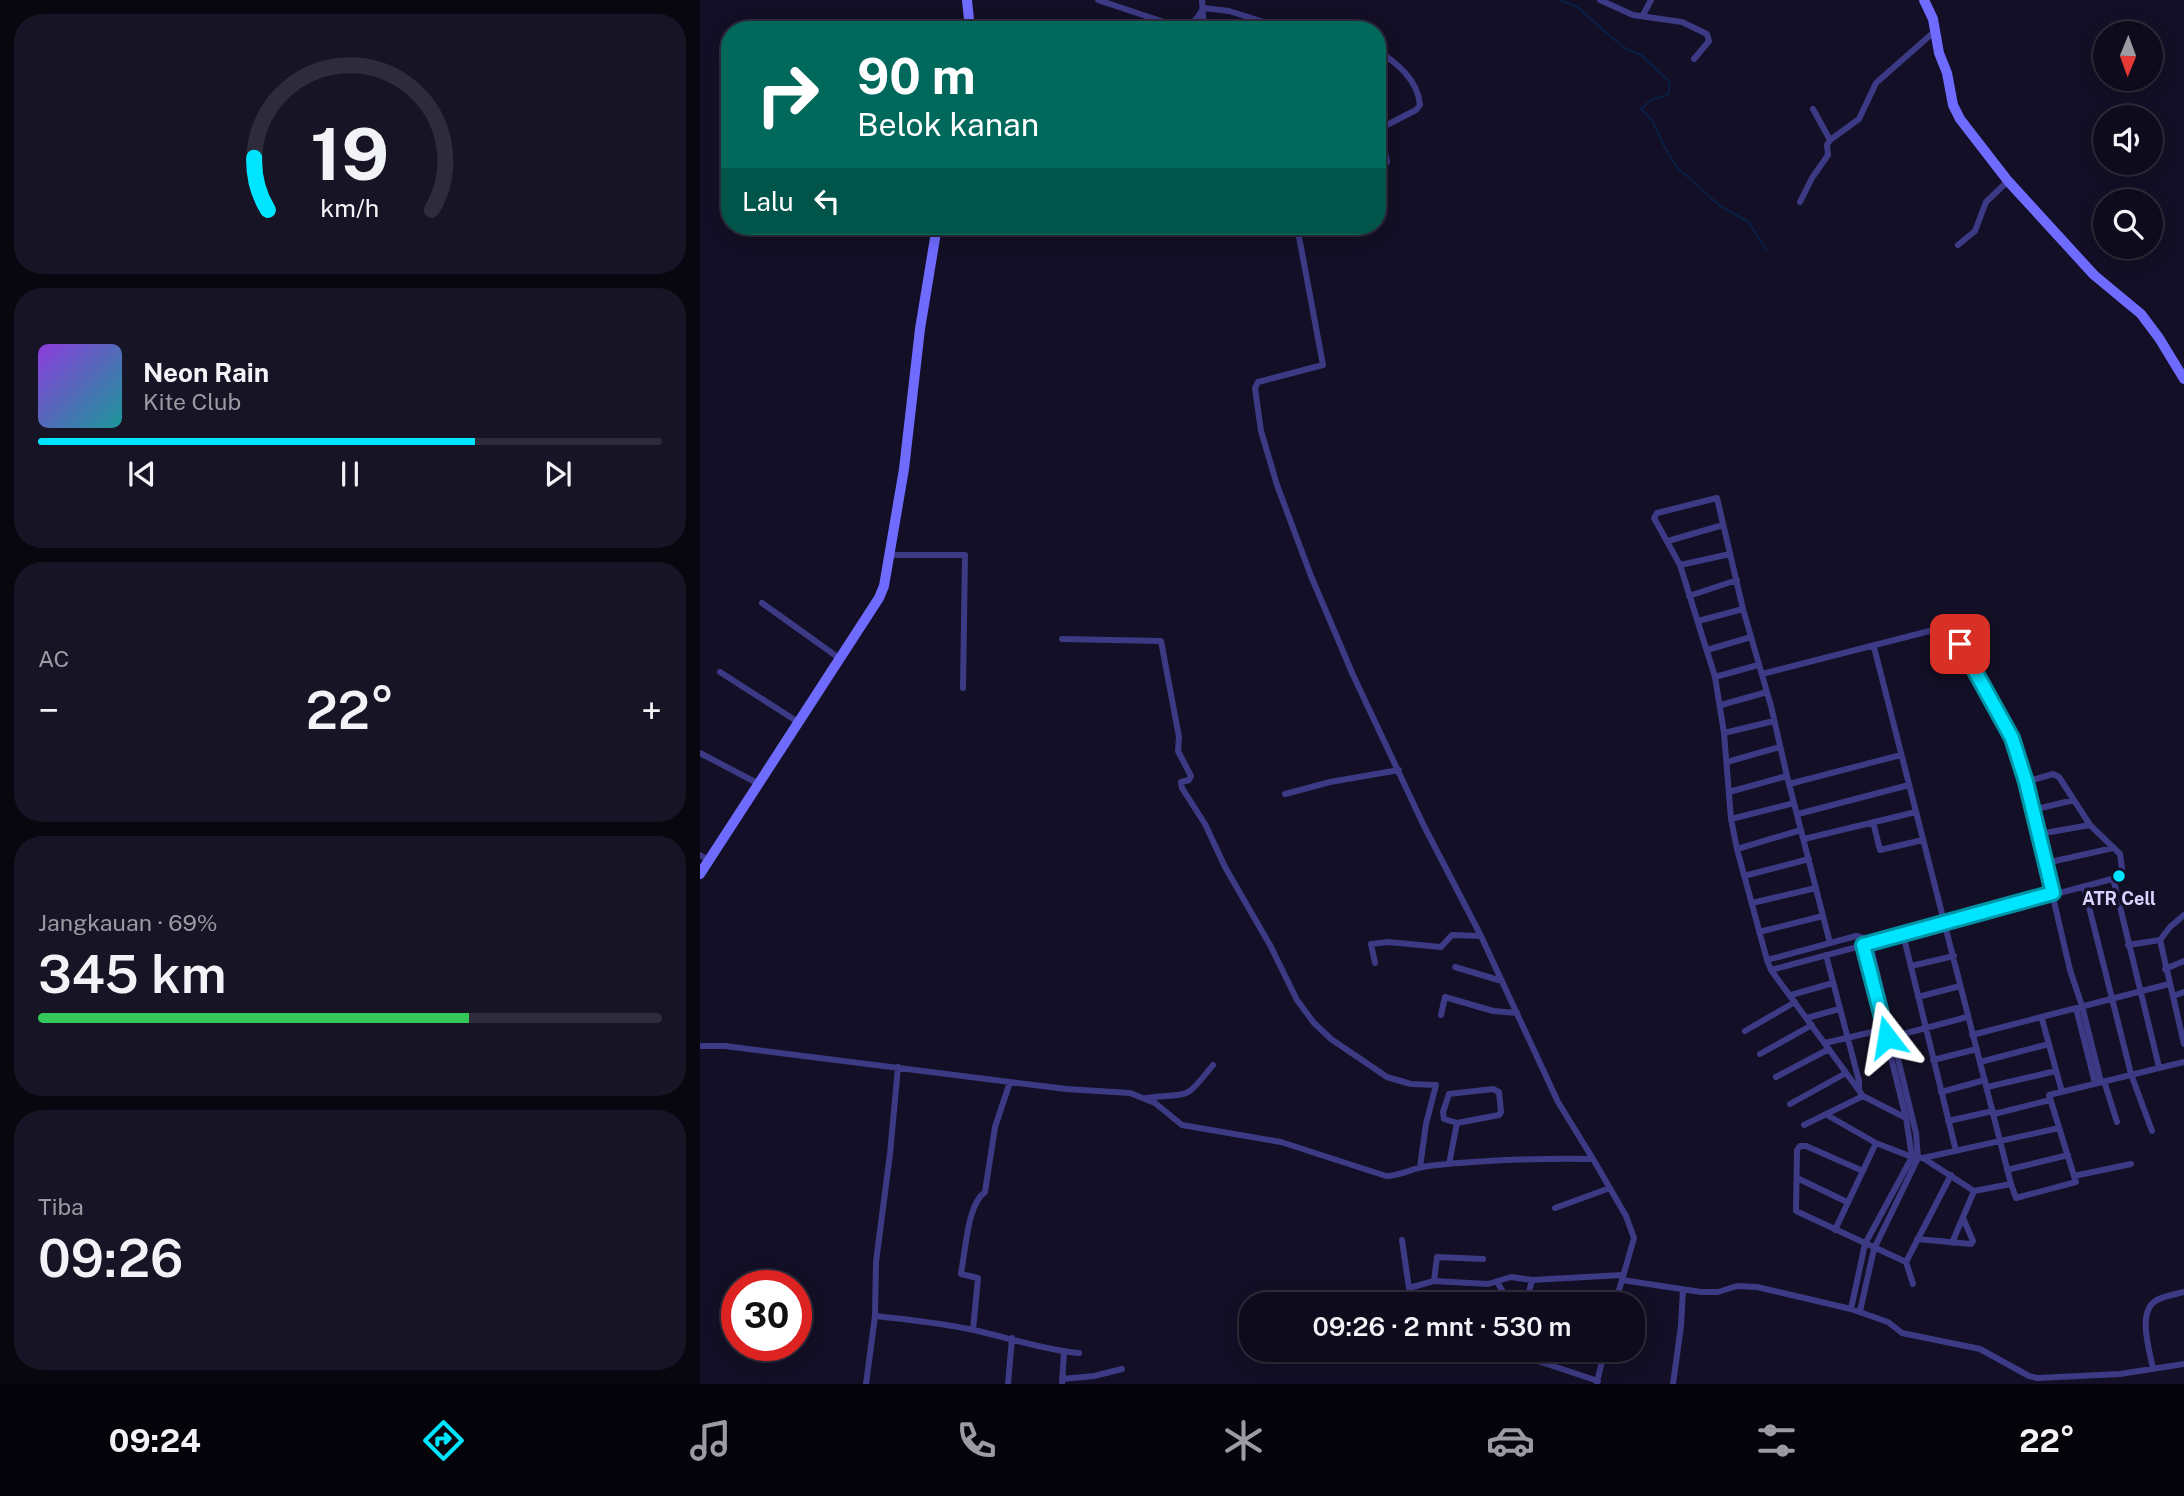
<!DOCTYPE html>
<html lang="id">
<meta charset="utf-8">
<style>
body{margin:0;font-family:"Public Sans",sans-serif;background:#171425;color:#f1f3f6;height:100vh;display:flex;flex-direction:column;font-size:26px;white-space:nowrap}
*{box-sizing:border-box;margin:0}
p{font-size:23px;color:#9b9ba3}
.icon{flex:none;width:38px;height:38px;fill:none;stroke:currentColor;stroke-width:2;stroke-linecap:round;stroke-linejoin:round}
.map{position:relative;flex:1;overflow:hidden}
.details{display:flex;flex-direction:column;gap:14px;padding:14px;background:#08060f;width:700px}
.details>*{flex:none}
.guide{position:absolute;left:21px;top:21px;width:665px;height:214px;border-radius:28px;box-shadow:0 4px 18px #0003,0 0 0 2px #2e2b3b;background:#00695c;color:#fff;overflow:hidden}
.needle{width:46px;rotate:181deg}
.controls{position:absolute;left:1393px;top:21px;display:grid;gap:14px}
.controls a{display:grid;place-items:center;width:70px;height:70px;border-radius:50%;background:#0e0b1c;box-shadow:0 4px 18px #0003,0 0 0 2px #2e2b3b;font-size:35px}
.speed{position:absolute;left:21px;top:1270px;display:flex;gap:14px;font-size:35px;font-weight:700;text-align:center}
.speed>*{display:grid;place-content:center;width:91px;height:91px;border-radius:50%;background:#0e0b1c;box-shadow:0 4px 18px #0003,0 0 0 2px #2e2b3b;line-height:1}
.speed .limit{border:10px solid #d22;background:#fff;color:#111}
.pin{position:absolute;display:grid;place-items:center;width:60px;height:60px;color:#fff;margin:-30px;border-radius:14px;box-shadow:0 4px 10px #0006}
.me{position:absolute;width:77px;margin:-38px;rotate:346deg;stroke-linejoin:round;filter:drop-shadow(0 0 5px #0008)}
.turn{display:flex;align-items:center;gap:24px;height:147px;padding:0 21px;font-size:32px}
.turn .icon{width:91px;height:91px;stroke-width:2.5}
.turn b{display:block;font-size:49px;line-height:60px}
.then{display:flex;align-items:center;height:66px;padding:0 21px;background:#0003;gap:14px;font-size:26px}
.big{font-size:52px;font-weight:600;line-height:1.1}
.details .card{flex:1;display:flex;flex-direction:column;justify-content:center;gap:10px;min-width:0;padding:0 24px;border-radius:28px;background:#171425}
.details .dial{align-items:center;gap:0}
.dial svg{height:182px;overflow:visible;fill:none;stroke:#2e2b3b;stroke-width:7;stroke-linecap:round;text-anchor:middle}
.dial text{fill:#f1f3f6;stroke:none}
.song{display:flex;align-items:center;gap:21px}
.cover{width:84px;height:84px;border-radius:10px;background:linear-gradient(135deg,hsl(270 70% 55%),hsl(180 70% 35%))}
.played{height:7px;border-radius:4px;background:linear-gradient(90deg,#00e5ff 70%,#2e2b3b 70%)}
.keys{display:flex;justify-content:space-around;direction:ltr}
.heat{display:flex;justify-content:space-between;align-items:center;font-size:38px;direction:ltr}
.charge{height:10px;border-radius:5px;background:linear-gradient(90deg,#34c759 69%,#2e2b3b 0)}
.trip{position:absolute;left:539px;top:1292px;width:406px;height:70px;border-radius:28px;background:#0e0b1c;box-shadow:0 4px 18px #0003,0 0 0 2px #2e2b3b;font-weight:600;line-height:70px;text-align:center}
.tab-bar{display:flex;height:112px;justify-content:space-around;align-items:center;background:#06040b;color:#9b9ba3}
.tab-bar .icon{width:49px;height:49px}
.tab-bar .selected{color:#00e5ff}
.tab-bar b{font-size:32px;color:#f1f3f6}
main{display:flex;flex:1;min-height:0}
.map>svg:first-child{display:block}
.lines{fill:none;stroke-linecap:round;stroke-linejoin:round}
.stream{stroke:#0a1f44;stroke-width:2}
.street{stroke:#3d3a85;stroke-width:6}
.secondary{stroke:#6f6bff;stroke-width:10}
.route-casing{stroke:#0095a6;stroke-width:18}
.route{stroke:#00e5ff;stroke-width:12}
.poi-dot{fill:#00e5ff;stroke:#130f26;stroke-width:2.5}
.labels{text-anchor:middle;dominant-baseline:central;stroke-width:7;stroke-linejoin:round;paint-order:stroke}
.poi-label{font-size:18px;font-weight:bold;fill:#d9d4ff;stroke:#130f26}
</style>
<main>
<section class="details">
<div class="card dial"><svg viewBox="0 0 100 80">
<path d="M14 69A42 42 0 1 1 86 69"/>
<path d="M14 69A42 42 0 0 1 8 46" stroke="#00e5ff"/>
<text x="50" y="56" font-size="32" font-weight="700">19</text>
<text x="50" y="72" font-size="11">km/h</text>
</svg></div>
<div class="card">
<div class="song"><i class="cover"></i><div><b>Neon Rain</b><p>Kite Club</p></div></div>
<div class="played"></div>
<div class="keys"><svg class="icon" aria-label="previous" viewBox="0 0 24 24"><path d="M18 5L8 12l10 7zM5 5v14"/></svg><svg class="icon" aria-label="pause" viewBox="0 0 24 24"><path d="M8 5v14M16 5v14"/></svg><svg class="icon" aria-label="next" viewBox="0 0 24 24"><path d="M6 5l10 7-10 7zM19 5v14"/></svg></div>
</div>
<div class="card"><p>AC</p>
<div class="heat"><a>−</a><b class="big">22°</b><a>+</a></div>
</div>
<div class="card"><p>Jangkauan · 69%</p><b class="big">345 km</b><div class="charge"></div></div>
<div class="card"><p>Tiba</p><b class="big">09:26</b></div>
</section>
<div class="map">
<svg width="1484" height="1384" viewBox="0 0 1484 1384">
<rect width="100%" height="100%" fill="#130f26"/>
<g class="lines">
<path class="stream" d="M859 0 876 6 923 47 941 55 970 82 968 95 951 100 941 109 952 120 965 148 977 167 1020 206 1049 222 1066 250"/>
<path class="street" d="M398 0 473 25C489 27 497 22 503 8
M502 0 504 30
M900 0 933 15 982 22 1007 34 1009 41 994 59
M503 8 529 11 586 29 621 30
M943 15 951 0
M677 50C697 63 718 80 720 105L716 110 683 127 681 134 687 162 682 169 677 171
M1113 109 1130 140
M1100 202 1112 178 1128 155 1127 145 1130 140 1159 119 1176 83 1235 31
M597 226 623 365 558 382 555 388 561 431 577 485 611 576 653 675 724 826 781 936 858 1102 893 1159
M1258 245 1275 231 1286 202 1308 181
M968 541 1023 525
M189 555H265L263 688
M980 565 1030 554
M989 596 1037 580
M62 603 139 658
M998 621 1043 609
M362 639 461 641 479 737 478 751 491 776 489 780 481 782 482 788 505 824 525 867 570 945 597 1000 614 1023 631 1039 687 1077 711 1084 736 1085 726 1124 720 1167
M1174 647 1311 1184
M1007 650 1051 637
M20 672 98 722
M1062 674 1249 626 1312 738 1326 782 1370 970 1382 1006 1401 1082
M1015 677 1058 665
M1021 705 1067 692
M1024 733 1074 721
M0 753 59 784
M1027 762 1080 747
M1089 784 1201 755
M1029 792 1087 776
M585 794 630 782 699 770
M1332 810 1374 800
M1098 814 1209 785
M1031 819 1094 803
M1173 822 1180 850 1223 840
M1339 834 1390 825
M1104 839 1216 812
M1037 849 1101 830
M0 855 9 860
M1346 863 1413 848
M1044 876 1109 859
M1413 878 1459 1067
M1384 887 1431 1074 1452 1131
M1052 903 1116 888
M1484 915 1470 927 1460 940 1484 1044
M1059 932 1123 916
M1203 934 1256 1151
M1130 943 1087 776 1071 706 1043 609 1017 498 957 513 954 518 980 565 1015 677 1024 733 1031 819 1037 849 1067 960 1156 936 1161 937 1206 1118 1212 1157 1223 1158 1274 1191 1311 1184 1316 1198 1376 1182 1374 1176 1431 1164
M1428 945 1460 940
M1126 955 1159 1081V1088
M1067 960 1071 970 1163 1096 1206 1118
M675 963 671 944 688 942 741 947 752 935 781 936
M1211 966 1254 956
M755 967 802 981
M1465 969 1484 961
M1071 970 1423 876 1420 854 1390 825 1359 777 1353 774 1326 782
M1091 995 1133 983
M1473 996 1484 992
M1218 997 1260 986
M1376 1008 1395 1083
M741 1015 745 997 793 1011 817 1013
M1107 1018 1139 1009
M1342 1019 1362 1092
M1045 1031 1095 1002
M1272 1035 1469 984
M1192 1037 1267 1017
M1125 1043 1185 1029
M0 1046H25L366 1089 430 1093 455 1103 482 1125 581 1142 686 1176C701 1176 712 1168 728 1166 783 1160 838 1158 893 1159L926 1216 934 1238 922 1280 1001 1292H1018L1037 1286 1057 1287 1151 1309 1188 1322 1202 1333 1280 1349 1329 1376 1337 1378 1420 1374 1484 1364
M1060 1054 1112 1025
M1233 1060 1277 1049
M1280 1062 1349 1044
M1076 1077 1129 1049
M1404 1081 1417 1122
M1287 1087 1356 1071
M1241 1092 1285 1080
M446 1098C490 1092 483 1103 513 1065
M1090 1104 1146 1073
M1294 1114 1350 1100
M1127 1115 1176 1143 1212 1157 1165 1244 1151 1309
M1248 1121 1293 1111
M1104 1125 1163 1096
M1223 1158 1359 1128
M749 1164 757 1123 799 1115 801 1112 799 1092 793 1089 749 1094 743 1112 744 1119 757 1123
M1307 1170 1368 1155
M1163 1171 1106 1146H1100L1097 1150 1096 1211 1206 1262
M1374 1176 1349 1095 1484 1062
M1097 1178 1147 1202
M855 1208 910 1188
M1135 1230 1176 1143
M1217 1239 1271 1244 1273 1241 1263 1218
M702 1240 709 1288 734 1281 788 1284 811 1277 832 1280
M1252 1243 1274 1191
M734 1281 737 1257 783 1259
M797 1282 808 1300 817 1304
M1213 1284 1206 1262 1251 1175
M826 1304 832 1280 922 1275
M915 1304 922 1280
M1160 1311 1174 1249 1218 1158 1216 1133 1170 944
M175 1316C210 1320 244 1323 278 1331 309 1338 348 1351 379 1353
M273 1330 278 1278 261 1274 262 1267C266 1246 268 1204 285 1192L295 1127 310 1082
M825 1349 826 1357 898 1381
M1453 1369C1450 1351 1436 1311 1457 1300 1465 1296 1476 1294 1484 1292
M362 1379 394 1376 422 1369
M897 1382 905 1349
M166 1384 175 1316 176 1262 190 1154 198 1067
M308 1384 312 1338
M362 1384 364 1352
M973 1384 981 1326 983 1289"/>
<path class="secondary" d="M267 0 270 30
M1224 0 1233 19 1239 53 1247 73 1253 105 1260 119 1308 181 1394 275 1441 314 1459 338 1484 379
M0 874 179 598 184 586 204 469 220 329 237 226"/>
</g>
<g class="lines">
<g class="route-casing">
<path id="route" d="M1187 1037 1163 945 1353 893 1326 782 1312 738 1260 644"/>
</g>
<use href="#route" class="route"/>
</g>
<circle class="poi-dot" cx="1419" cy="876" r="7"/>
<g class="labels">
<g class="poi-label">
<text x="1419" y="898">ATR Cell</text>
</g>
</g>
</svg>
<div class="controls">
<a><svg class="needle" viewBox="-14 -14 28 28"><path d="M0-13l5 13h-10z" fill="#e53935"/><path d="M0 13l5-13h-10z" fill="#9b9ba3"/></svg></a>
<a><svg class="icon" aria-label="sound" viewBox="0 0 24 24"><path d="M4 9h4l5-4v14l-5-4H4zM17 9q2 3 0 6"/></svg></a>
<a><svg class="icon" aria-label="search" viewBox="0 0 24 24"><circle cx="10" cy="10" r="6"/><path d="M15 15l6 6"/></svg></a>
</div>
<div class="speed"><div class="limit">30</div></div>
<div class="pin" style="left:1260px;top:644px;background:#d93025"><svg class="icon" aria-label="arrive" viewBox="0 0 24 24"><path d="M6 21V4h12l-3 4 3 4H6"/></svg></div>
<svg class="me" style="left:1187px;top:1037px" viewBox="-20 -20 40 40"><path d="M0-17L14 15 0 8-14 15z" fill="#00e5ff" stroke="#fff" stroke-width="4"/></svg>
<div class="trip">09:26 · 2 mnt · 530 m</div>
<div class="guide">
<div class="turn"><svg class="icon" aria-label="right" viewBox="0 0 24 24"><path d="M7 20v-9h11M14 6l5 5-5 5"/></svg><div><b>90 m</b>Belok kanan</div></div>
<div class="then">Lalu<svg class="icon" aria-label="left" viewBox="0 0 24 24"><path d="M17 20v-9H6M10 6l-5 5 5 5"/></svg></div>
</div>
</div>
</main>
<nav class="tab-bar">
<b>09:24</b>
<svg class="icon selected" aria-label="directions" viewBox="0 0 24 24"><path d="M12 3l9 9-9 9-9-9zM9 14v-3h6M13 9l2 2-2 2"/></svg>
<svg class="icon" aria-label="music" viewBox="0 0 24 24"><path d="M9 18V5l10-2v13"/><circle cx="6" cy="18" r="3"/><circle cx="16" cy="16" r="3"/></svg>
<svg class="icon" aria-label="phone" viewBox="0 0 24 24"><path d="M5 4h4l2 5-3 2q2 4 5 5l2-3 5 2v4C11 20 4 13 5 4z"/></svg>
<svg class="icon" aria-label="climate" viewBox="0 0 24 24"><path d="M12 3v18M4 7l16 10M4 17L20 7"/></svg>
<svg class="icon" aria-label="car" viewBox="0 0 24 24"><path d="M5 17H2v-5l4-1 3-4h7l3 4 3 1v5h-3M9 17h6M6 11h13"/><circle cx="7" cy="17" r="2"/><circle cx="17" cy="17" r="2"/></svg>
<svg class="icon" aria-label="filters" viewBox="0 0 24 24"><path d="M4 7h16M4 17h16"/><circle cx="9" cy="7" r="2"/><circle cx="15" cy="17" r="2"/></svg>
<b>22°</b>
</nav>
